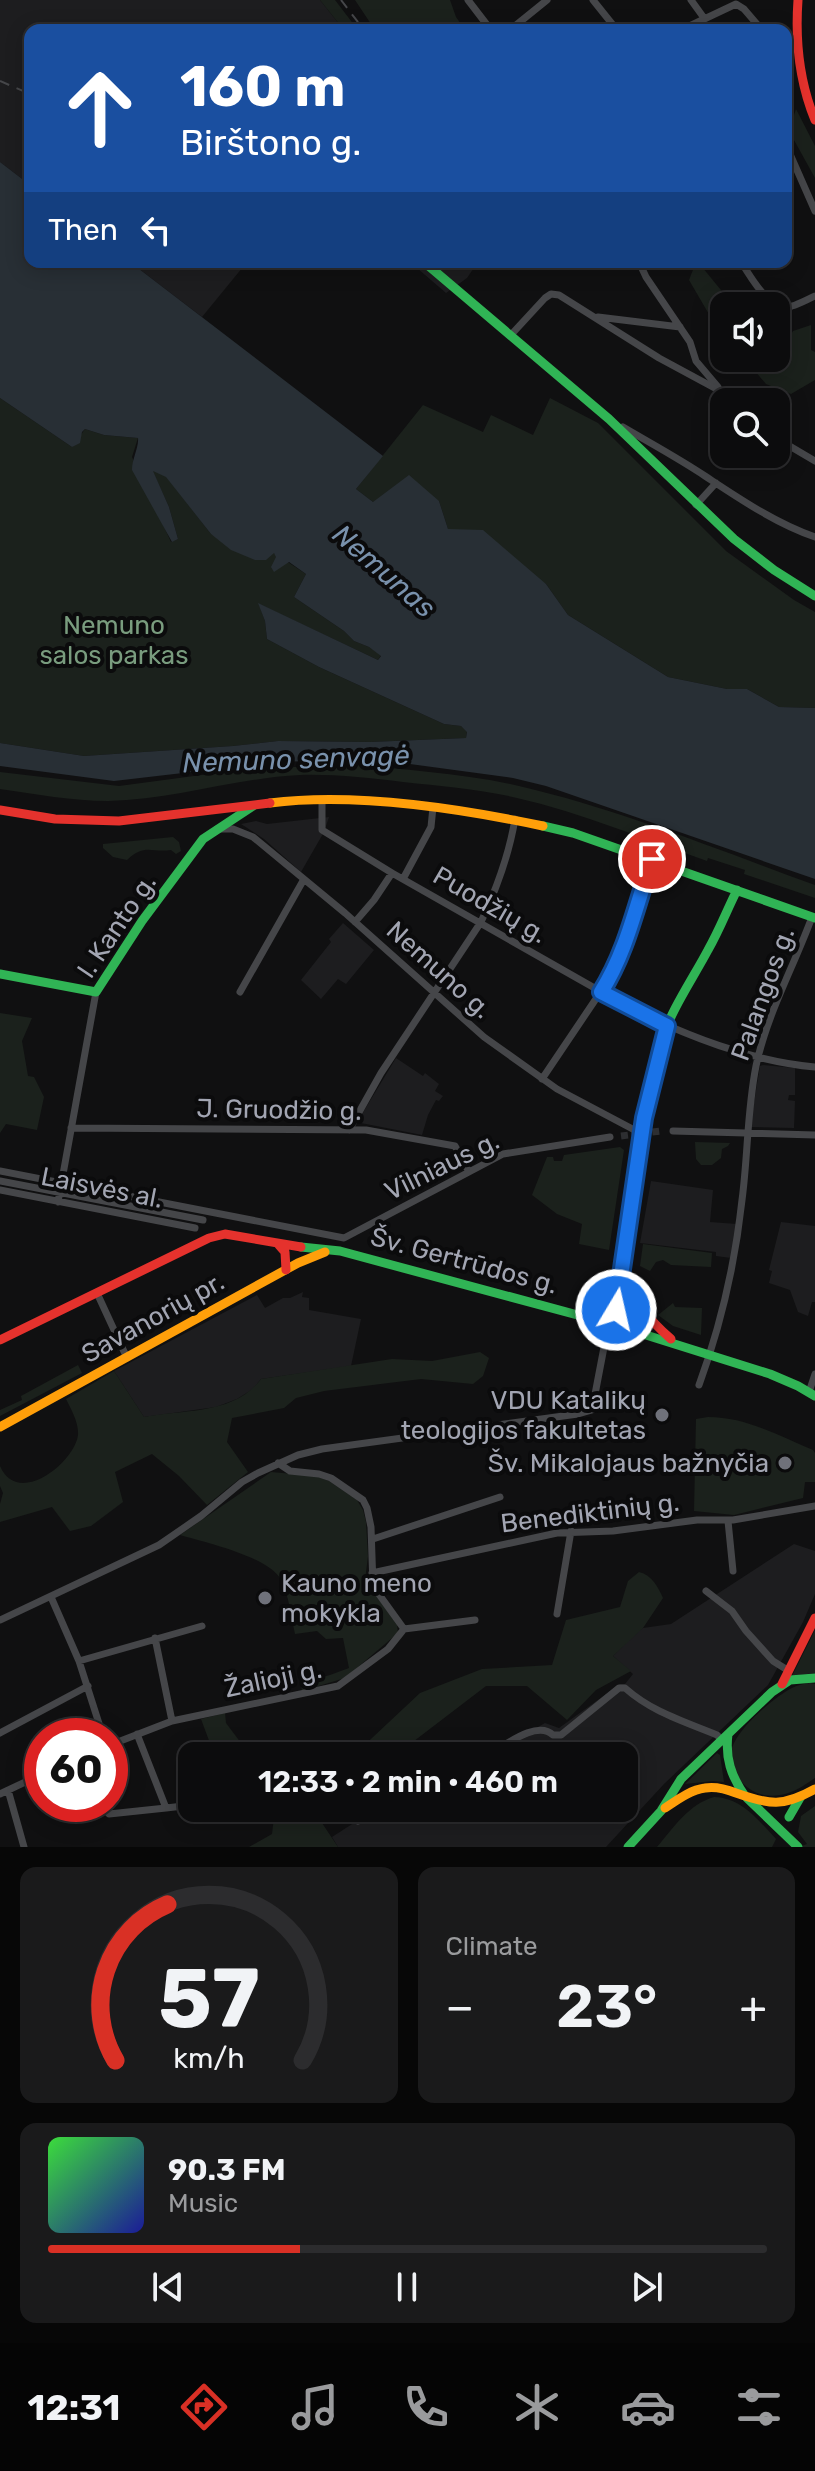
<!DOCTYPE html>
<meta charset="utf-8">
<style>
body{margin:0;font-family:Rubik,sans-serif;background:#1a1a1b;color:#f1f3f6;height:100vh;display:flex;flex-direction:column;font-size:30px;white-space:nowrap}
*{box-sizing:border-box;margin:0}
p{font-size:26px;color:#9a9b9d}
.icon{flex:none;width:44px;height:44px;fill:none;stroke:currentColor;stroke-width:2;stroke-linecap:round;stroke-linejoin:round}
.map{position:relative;height:1847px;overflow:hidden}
.drawer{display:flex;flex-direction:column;gap:20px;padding:20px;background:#070707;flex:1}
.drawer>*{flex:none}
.banner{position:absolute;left:24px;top:24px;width:768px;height:244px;border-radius:16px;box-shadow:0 4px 20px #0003,0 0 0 2px #2c2c2e;background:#1a4fa0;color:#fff;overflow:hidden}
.fabs{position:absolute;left:710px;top:292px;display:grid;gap:16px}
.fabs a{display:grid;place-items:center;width:80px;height:80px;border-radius:16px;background:#0c0c0d;box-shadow:0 4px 20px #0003,0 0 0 2px #2c2c2e;font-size:40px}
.speed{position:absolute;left:24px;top:1718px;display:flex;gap:16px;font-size:40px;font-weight:700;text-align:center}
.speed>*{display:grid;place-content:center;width:104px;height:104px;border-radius:50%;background:#0c0c0d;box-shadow:0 4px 20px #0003,0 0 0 2px #2c2c2e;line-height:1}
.speed .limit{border:12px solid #d22;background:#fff;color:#111}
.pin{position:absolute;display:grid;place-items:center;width:68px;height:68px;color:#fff;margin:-34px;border:4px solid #fff;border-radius:50%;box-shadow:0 2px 8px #0007}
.me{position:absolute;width:88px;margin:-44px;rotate:9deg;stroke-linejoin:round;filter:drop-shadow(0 0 6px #0008)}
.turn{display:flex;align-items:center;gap:28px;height:168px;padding:0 24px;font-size:36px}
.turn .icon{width:104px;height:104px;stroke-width:2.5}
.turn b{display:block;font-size:56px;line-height:68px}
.then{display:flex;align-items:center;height:76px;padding:0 24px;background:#0003;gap:16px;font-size:30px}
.big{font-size:60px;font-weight:600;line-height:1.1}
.drawer .widget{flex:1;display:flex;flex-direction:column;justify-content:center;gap:12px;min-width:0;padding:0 28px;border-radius:16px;background:#1a1a1b}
.drawer .dial{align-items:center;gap:0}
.dial svg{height:208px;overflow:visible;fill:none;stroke:#2c2c2e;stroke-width:7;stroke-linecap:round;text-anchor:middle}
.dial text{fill:#f1f3f6;stroke:none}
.song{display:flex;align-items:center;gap:24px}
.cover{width:96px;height:96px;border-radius:12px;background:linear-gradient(135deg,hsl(120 70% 55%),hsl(240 70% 35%))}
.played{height:8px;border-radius:4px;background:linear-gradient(90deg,#d93025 35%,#2c2c2e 35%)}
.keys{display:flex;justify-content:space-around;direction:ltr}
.heat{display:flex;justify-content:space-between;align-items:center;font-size:44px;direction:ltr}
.drawer .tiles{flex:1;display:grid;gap:20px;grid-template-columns:1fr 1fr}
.widget:last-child{grid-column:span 2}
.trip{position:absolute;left:178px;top:1742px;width:460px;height:80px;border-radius:16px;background:#0c0c0d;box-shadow:0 4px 20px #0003,0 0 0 2px #2c2c2e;font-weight:600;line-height:80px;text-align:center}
.tabs{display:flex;height:128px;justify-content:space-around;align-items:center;background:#050505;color:#9a9b9d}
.tabs .icon{width:56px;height:56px}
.tabs .on{color:#d93025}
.tabs b{font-size:36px;color:#f1f3f6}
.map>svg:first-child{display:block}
.built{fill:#1d1d1f}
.green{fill:#1b211c}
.water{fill:#282f35}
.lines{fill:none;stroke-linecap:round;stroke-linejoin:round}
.street-tunnel{stroke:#2d2e31;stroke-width:7;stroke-dasharray:7 3.5;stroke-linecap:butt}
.street{stroke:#454649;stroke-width:7}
.fast{stroke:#30b455;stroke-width:9}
.slow{stroke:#ff9f0a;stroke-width:9}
.jam{stroke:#e5322d;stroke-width:9}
.rail{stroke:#46474a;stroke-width:2;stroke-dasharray:10 8;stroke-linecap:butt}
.route-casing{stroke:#114b97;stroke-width:20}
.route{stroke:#1a73e8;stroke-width:14}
.poi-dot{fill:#6f717a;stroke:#0b0b0c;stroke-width:3}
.labels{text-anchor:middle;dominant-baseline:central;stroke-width:8;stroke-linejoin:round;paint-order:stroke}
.park-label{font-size:26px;fill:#799c7e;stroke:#0b0b0c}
.street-label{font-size:26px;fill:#a2a5b2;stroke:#0b0b0c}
.poi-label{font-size:26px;fill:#a2a5b2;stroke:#0b0b0c;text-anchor:end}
.water-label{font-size:28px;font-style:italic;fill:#7991ac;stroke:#0b0b0c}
</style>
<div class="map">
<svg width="815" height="1847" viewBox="0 0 815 1847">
<rect width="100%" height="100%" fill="#101011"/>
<path class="built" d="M0 0H320L344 30H30V185L0 162Z
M130 262H247L202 317Z
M410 262H478L467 278 446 293Z
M329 817 324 832 301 872 264 839 241 824 256 821 267 824Z
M343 923 374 950 346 984 338 979 321 999 301 980 331 942 329 939Z
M396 1058 423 1076 425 1073 439 1084 435 1091 443 1096 439 1101 436 1100 428 1115 422 1135 361 1123 359 1119Z
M763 1065 795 1068V1095H789L788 1100 795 1101 794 1128 750 1127 760 1066Z
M651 1181 713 1190 710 1222 737 1224 731 1258 716 1256V1252L640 1243Z
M781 1222 815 1226V1302H812L808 1316 798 1312 790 1290 769 1283 772 1271 769 1270Z
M303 1292 302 1297 309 1298V1310L361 1319 351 1366 261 1379 253 1389 237 1399 216 1407 144 1417 114 1371 257 1295 265 1308 283 1298H290Z
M794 1544 815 1551V1594L803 1622 768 1685 664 1784 606 1847H338L332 1837 377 1808H624V1756H486L545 1723 559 1728 620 1684H625L633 1674 613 1656 635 1633 643 1628 671 1624Z"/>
<path class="green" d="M320 0H335L358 30H344Z
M355 0H450L456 17 465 30H375Z
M796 109 815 146V178L789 131Z
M696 262H698L734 306H724V333L710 316 689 280Z
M811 325V350L815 352V380L791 394 766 384 744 358H776V354L779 355 793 331Z
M0 398 72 447 85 429 104 435 138 438 132 457 171 542 178 539 169 507 152 470 166 476 211 534 274 553 306 574 294 597 344 631 354 641 369 647 381 655 378 660 259 604 265 621 267 639 319 667 444 724 461 726 467 731 466 738 370 742 278 741 233 746 84 756 0 743Z
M550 398 598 423 726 551 794 600 815 612V708L779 707 747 689H727L668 677 568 615 546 584 448 529 439 501 373 502 356 489 423 405 483 432 491 415 533 435Z
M348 764C405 770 463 773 519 786 618 809 719 850 815 885V898L744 874 745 870 708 858 707 861C644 839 582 813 517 798 480 789 441 786 403 782 369 778 334 774 300 775 236 778 173 800 108 801 72 801 36 794 0 789V772L119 786 239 770Z
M173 837 179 842 181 851 176 854 171 850C151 853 145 843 127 860L113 857 103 848V844Z
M0 1013 32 1018 22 1041 28 1076 34 1077 44 1097 37 1130 6 1124 0 1133Z
M695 1142 730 1143 728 1146 722 1149 721 1158 712 1165H701L696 1159Z
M620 1147 624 1150 609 1250 579 1244 582 1224 557 1214 532 1195 547 1157H553L554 1161H562L564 1155Z
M643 1244 712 1253 711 1267 671 1265 663 1260 656 1262 650 1271 640 1266Z
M673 1303 675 1307 702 1308 701 1335 673 1326 658 1315Z
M480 1352 489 1358 483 1376 473 1384 421 1379 324 1391 296 1398 284 1408 232 1418 227 1442 248 1472 207 1505 179 1476 152 1454 115 1472 123 1502 91 1526 70 1531 52 1507 0 1522V1504L3 1493 0 1486V1466C18 1508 75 1462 78 1435 79 1423 71 1409 66 1399L114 1371 144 1417C184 1409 234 1415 261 1379L392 1359 432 1361Z
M78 1365 82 1373 0 1416V1410L22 1400 21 1396Z
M708 1417C745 1417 778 1435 813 1450L815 1453V1482H805L803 1498 734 1515 694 1511 696 1419Z
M271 1472 316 1476 329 1481 357 1500 363 1510 366 1522 368 1556 365 1580 397 1625 398 1633 345 1678 302 1691 301 1683 330 1675 349 1668 343 1638 326 1639 317 1631 295 1634C291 1616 289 1596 281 1580 270 1557 204 1542 180 1535Z
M639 1572C652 1575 658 1587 663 1598L643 1628 613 1656 631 1671 596 1690 567 1720 527 1686H486L401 1751 390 1756H350L356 1753 420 1693 482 1669 552 1665 566 1620 620 1607 628 1581Z
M815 1630V1673L792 1676Z
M810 1683 815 1684V1778C806 1784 798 1790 788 1793 760 1803 733 1785 731 1755 730 1734 774 1697 792 1688 798 1685 803 1684 810 1683Z
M225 1713 226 1723 244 1747H324L334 1756H220L211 1746 201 1719Z
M717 1753 720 1755 724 1782 713 1781 685 1784Z
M714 1797C742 1798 758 1820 776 1839L772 1847H657C673 1828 689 1804 714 1797Z
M815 1806V1847H799L807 1844 798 1832 801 1816Z
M269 1808H312L338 1847H249L272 1834 274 1817Z"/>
<path class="water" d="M0 162 30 185V262H130L383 456 356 489 373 502 409 475 439 501 448 529 483 530 546 584 568 615 668 677 727 689H747L779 707 815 708V879L546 786 513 778 410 764 335 760 278 762 114 781 0 766V743L84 756 233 746 278 741 370 742 466 738 467 732 461 726 444 724 319 667 267 639 265 621 258 603 378 660 381 656 369 647 354 641 344 631 294 597 306 574 289 562 274 572 271 567 276 557 274 553 266 560H255L231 550 211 534 166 477 153 471 169 507 178 539 172 542 132 470C132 459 139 447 138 438L104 435 85 429 82 432 80 443 72 447 0 398Z"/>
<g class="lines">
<path class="street-tunnel" d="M621 1136 661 1131"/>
<path class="street" d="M468 0 491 30
M593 0 617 30
M691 0 704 18
M510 30 547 0
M681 30 736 4 744 9 762 30
M786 145 815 211
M639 262 646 277 690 342 696 361 718 387
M741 262C752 278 768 311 792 306 799 304 808 299 815 296
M598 317 680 327
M510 336 545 298 551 294 559 295 659 358 722 392 734 402
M623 427C650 443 678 458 705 476 740 499 775 523 815 537
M776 438 815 461
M696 505 716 483
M322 800V830L392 873 628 1007C687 1036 750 1061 815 1067
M217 829H233L253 837 345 913 484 1037 557 1089 642 1134
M403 879 431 827 433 807
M355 922 374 900 392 873
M240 992 304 879
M542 1079 614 972 652 859
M71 1128 366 1130 455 1146 469 1172
M349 1130 381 1073 481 922C496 890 509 855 515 819
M673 1131 815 1135
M0 1171 344 1238 503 1154 610 1137
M0 1181 203 1220
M0 1190 195 1228
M58 1202 96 992
M97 1293 127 1358
M699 1385C721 1325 735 1264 742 1200 748 1155 747 1111 756 1066 767 1014 794 966 812 917
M809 1392 815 1374
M278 1463 290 1471 319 1474 331 1478 363 1500 367 1508 371 1527 373 1586 404 1629
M728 1521 733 1571
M373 1539 500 1497
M372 1573 557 1533 613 1531 697 1520H733L815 1506
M706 1591 732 1611 746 1631 773 1661 789 1671
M51 1597 79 1661 103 1736
M557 1614 571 1531
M0 1620 159 1545 201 1516 242 1482 258 1473 298 1455 322 1449 578 1414 592 1410 605 1342 611 1324
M155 1638 172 1721
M79 1661 202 1626
M0 1733 88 1686
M110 1745 172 1721 338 1686 388 1649 404 1629 475 1620
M486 1756C503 1747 537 1719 553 1735H561L619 1688H625C652 1712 683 1721 717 1735L722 1740
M8 1790 24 1847
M0 1794 42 1774
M99 1804 109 1814 166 1808 137 1734
M166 1808 192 1805
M358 1821 377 1808"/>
<path class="fast" d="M424 262 609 419 734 539 774 570 815 596
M543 826 573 833 815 918
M737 890C727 910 719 931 708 950 692 980 671 1010 661 1042 632 1134 638 1233 611 1324L770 1374 798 1386 815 1396
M0 974 96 992 142 921 203 839 253 806
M301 1247 340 1251 611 1324
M728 1734C725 1758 731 1776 745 1796
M747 1798 798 1847
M789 1817 800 1798
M628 1847 661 1811 681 1779 772 1692 790 1680 815 1678"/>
<path class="slow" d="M270 803C356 792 458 808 543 826
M0 1427 298 1263 325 1252
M665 1808C677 1800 690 1790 705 1788 716 1786 726 1789 736 1793 770 1805 783 1807 815 1789"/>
<path class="jam" d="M798 0C795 42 799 81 815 120
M0 810 55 819 119 821 270 803
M278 1244 285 1252 286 1270
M624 1273C634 1301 649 1320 671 1339
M0 1340 209 1238 225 1234 301 1247
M782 1684 815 1618"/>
<path class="rail" d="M341 0 364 30
M0 81 30 94"/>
</g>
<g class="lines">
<g class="route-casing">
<path id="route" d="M616 1310 644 1118 667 1026 601 992C627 951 636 905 652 859"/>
</g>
<use href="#route" class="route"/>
</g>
<g class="poi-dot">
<circle cx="662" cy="1415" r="8"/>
<circle cx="785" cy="1463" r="8"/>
<circle cx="265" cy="1598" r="8"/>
</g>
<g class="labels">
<g class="park-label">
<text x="114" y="625">Nemuno<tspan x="114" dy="30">salos parkas</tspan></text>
</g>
<g class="street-label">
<text transform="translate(490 905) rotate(30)">Puodžių g.</text>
<text transform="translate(117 926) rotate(-56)">I. Kanto g.</text>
<text transform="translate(439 970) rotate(42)">Nemuno g.</text>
<text transform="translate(763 994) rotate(-70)">Palangos g.</text>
<text transform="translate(279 1110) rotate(1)">J. Gruodžio g.</text>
<text transform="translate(442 1166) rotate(-26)">Vilniaus g.</text>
<text transform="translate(102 1188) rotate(11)">Laisvės al.</text>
<text transform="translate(464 1261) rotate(15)">Šv. Gertrūdos g.</text>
<text transform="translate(153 1318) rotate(-29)">Savanorių pr.</text>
<text transform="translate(590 1513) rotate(-7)">Benediktinių g.</text>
<text transform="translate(273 1679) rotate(-12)">Žalioji g.</text>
</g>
<g class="poi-label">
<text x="646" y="1400">VDU Katalikų<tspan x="646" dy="30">teologijos fakultetas</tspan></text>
<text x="769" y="1463">Šv. Mikalojaus bažnyčia</text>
<text x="281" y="1583" text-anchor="start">Kauno meno<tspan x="281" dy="30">mokykla</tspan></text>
</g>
<g class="water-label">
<text transform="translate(384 571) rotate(41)">Nemunas</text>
<text transform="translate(296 759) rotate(-2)">Nemuno senvagė</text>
</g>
</g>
</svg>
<div class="fabs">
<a><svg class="icon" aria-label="sound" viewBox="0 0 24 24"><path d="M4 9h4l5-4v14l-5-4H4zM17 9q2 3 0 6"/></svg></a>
<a><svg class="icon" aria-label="search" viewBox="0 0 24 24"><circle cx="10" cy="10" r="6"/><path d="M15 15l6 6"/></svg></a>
</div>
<div class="speed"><div class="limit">60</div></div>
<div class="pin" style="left:652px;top:859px;background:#d93025"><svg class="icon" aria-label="arrive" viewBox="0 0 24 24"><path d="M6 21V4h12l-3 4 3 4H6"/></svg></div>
<svg class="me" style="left:616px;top:1310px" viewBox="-20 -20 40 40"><circle r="17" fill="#1a73e8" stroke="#fff" stroke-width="3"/><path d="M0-11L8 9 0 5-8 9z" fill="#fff"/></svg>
<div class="trip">12:33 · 2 min · 460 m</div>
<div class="banner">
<div class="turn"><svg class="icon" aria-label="ahead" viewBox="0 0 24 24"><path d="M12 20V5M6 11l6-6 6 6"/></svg><div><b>160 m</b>Birštono g.</div></div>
<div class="then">Then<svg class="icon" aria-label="left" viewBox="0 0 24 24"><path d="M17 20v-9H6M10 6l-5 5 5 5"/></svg></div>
</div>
</div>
<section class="drawer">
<div class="tiles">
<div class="widget dial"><svg viewBox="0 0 100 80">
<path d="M14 69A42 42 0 1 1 86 69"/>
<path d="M14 69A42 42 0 0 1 34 9" stroke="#d93025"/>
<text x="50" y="56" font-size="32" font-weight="700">57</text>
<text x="50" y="72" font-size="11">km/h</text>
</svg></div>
<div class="widget"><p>Climate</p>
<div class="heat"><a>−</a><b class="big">23°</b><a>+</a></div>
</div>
<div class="widget">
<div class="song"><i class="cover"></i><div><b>90.3 FM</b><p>Music</p></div></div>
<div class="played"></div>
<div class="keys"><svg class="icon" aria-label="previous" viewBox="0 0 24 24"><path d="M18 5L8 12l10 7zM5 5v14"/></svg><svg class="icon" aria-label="pause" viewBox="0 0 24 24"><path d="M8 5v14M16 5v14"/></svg><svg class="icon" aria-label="next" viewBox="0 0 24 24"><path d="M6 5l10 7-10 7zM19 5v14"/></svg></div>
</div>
</div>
</section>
<nav class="tabs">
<b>12:31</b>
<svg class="icon on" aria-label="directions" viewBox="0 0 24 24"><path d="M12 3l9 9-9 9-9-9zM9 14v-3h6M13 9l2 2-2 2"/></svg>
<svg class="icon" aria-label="music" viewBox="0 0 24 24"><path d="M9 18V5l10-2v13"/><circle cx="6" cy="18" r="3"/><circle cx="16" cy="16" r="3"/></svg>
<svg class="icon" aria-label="phone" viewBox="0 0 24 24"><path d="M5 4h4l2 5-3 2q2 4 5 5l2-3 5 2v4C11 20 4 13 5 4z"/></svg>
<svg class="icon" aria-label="climate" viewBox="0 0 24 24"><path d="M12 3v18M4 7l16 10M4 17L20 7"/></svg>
<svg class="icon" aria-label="car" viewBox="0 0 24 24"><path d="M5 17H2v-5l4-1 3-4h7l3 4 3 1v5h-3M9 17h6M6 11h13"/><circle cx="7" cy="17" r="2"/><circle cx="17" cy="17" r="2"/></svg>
<svg class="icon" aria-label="filters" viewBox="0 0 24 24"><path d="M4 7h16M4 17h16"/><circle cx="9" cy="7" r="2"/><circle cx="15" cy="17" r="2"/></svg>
</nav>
